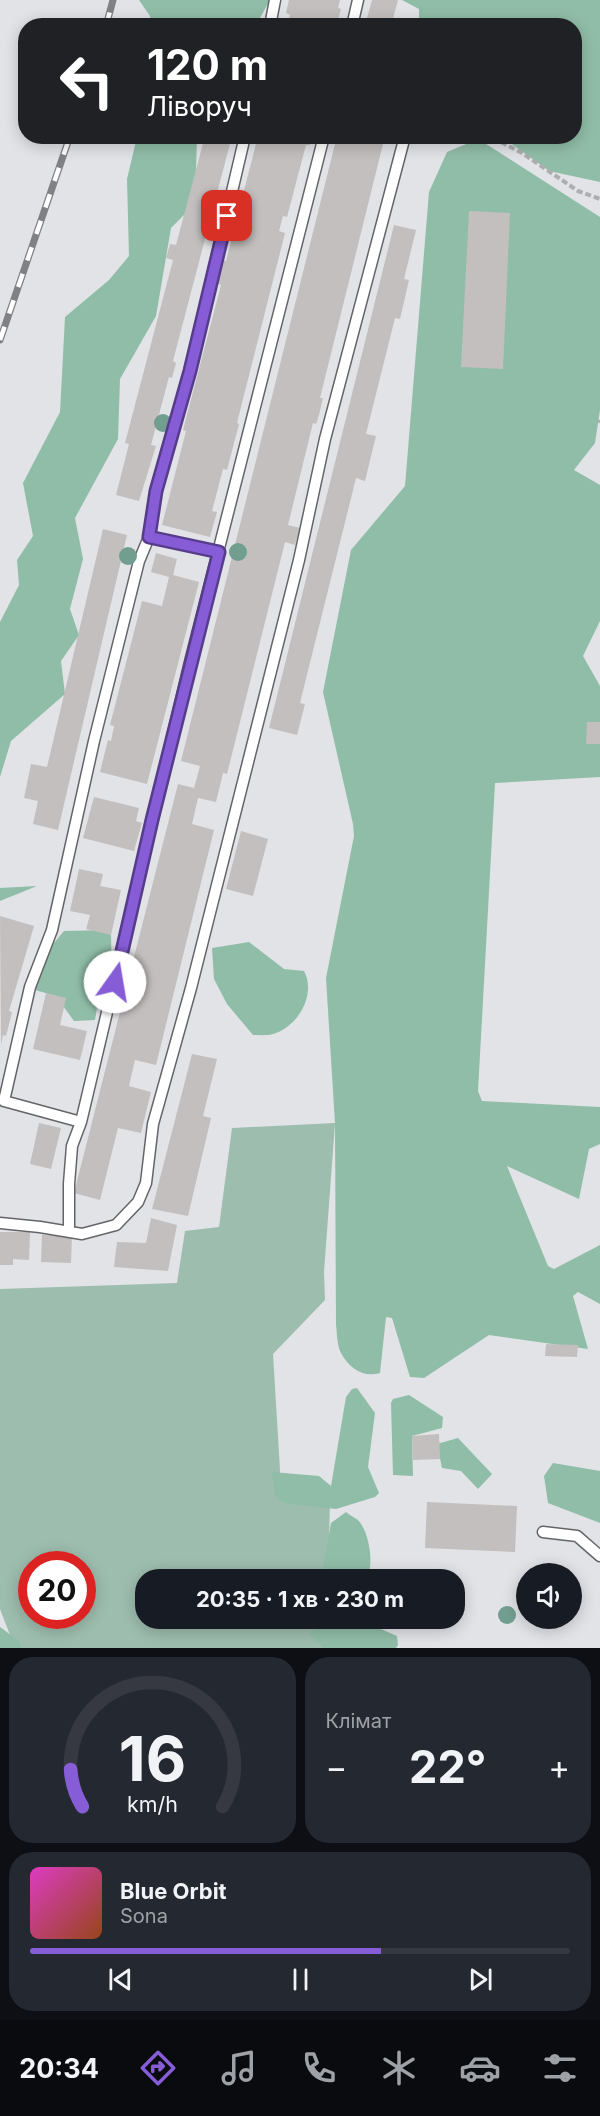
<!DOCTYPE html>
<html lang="uk">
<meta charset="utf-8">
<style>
body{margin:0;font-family:Inter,sans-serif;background:#242831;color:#f1f3f6;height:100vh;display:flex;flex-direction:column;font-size:22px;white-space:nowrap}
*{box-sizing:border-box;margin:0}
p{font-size:20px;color:#9ea1a6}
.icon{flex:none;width:33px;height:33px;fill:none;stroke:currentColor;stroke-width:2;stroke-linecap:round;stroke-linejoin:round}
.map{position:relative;height:1648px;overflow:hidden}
.drawer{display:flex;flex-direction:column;gap:9px;padding:9px;background:#0d0f14;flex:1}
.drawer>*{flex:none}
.hud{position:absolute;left:18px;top:18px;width:564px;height:126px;border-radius:24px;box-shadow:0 3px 15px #0003;background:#202124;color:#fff;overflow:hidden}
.buttons{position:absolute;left:516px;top:1563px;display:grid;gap:12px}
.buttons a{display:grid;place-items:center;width:66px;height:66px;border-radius:50%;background:#171b24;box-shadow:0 3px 15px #0003;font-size:30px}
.speed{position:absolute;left:18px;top:1551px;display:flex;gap:12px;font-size:30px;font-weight:700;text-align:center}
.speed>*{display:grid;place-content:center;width:78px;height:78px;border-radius:50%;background:#171b24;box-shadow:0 3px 15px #0003;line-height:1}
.speed .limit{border:9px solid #d22;background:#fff;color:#111}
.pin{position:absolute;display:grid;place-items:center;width:51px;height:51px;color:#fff;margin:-26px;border-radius:12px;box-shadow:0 3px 9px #0006}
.me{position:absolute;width:66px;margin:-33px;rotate:13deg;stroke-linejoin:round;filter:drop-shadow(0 0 4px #0008)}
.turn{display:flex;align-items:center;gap:21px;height:126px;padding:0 30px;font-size:27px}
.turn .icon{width:78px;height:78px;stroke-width:2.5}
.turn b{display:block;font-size:42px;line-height:51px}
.big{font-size:45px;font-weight:700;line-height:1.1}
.drawer .tile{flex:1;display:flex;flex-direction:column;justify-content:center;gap:9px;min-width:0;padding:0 21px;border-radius:24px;background:#242831}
.drawer .dial{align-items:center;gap:0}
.dial svg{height:156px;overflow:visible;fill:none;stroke:#363941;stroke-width:7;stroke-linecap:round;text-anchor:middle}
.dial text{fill:#f1f3f6;stroke:none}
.song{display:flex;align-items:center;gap:18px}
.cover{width:72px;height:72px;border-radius:9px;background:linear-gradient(135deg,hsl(310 70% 55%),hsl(20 70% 35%))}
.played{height:6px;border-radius:3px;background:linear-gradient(90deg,#865dd7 65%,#363941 65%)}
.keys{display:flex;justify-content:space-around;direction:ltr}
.heat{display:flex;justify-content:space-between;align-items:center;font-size:33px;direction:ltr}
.drawer .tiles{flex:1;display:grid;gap:9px;grid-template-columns:1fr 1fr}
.tile:last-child{grid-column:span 2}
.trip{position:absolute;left:135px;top:1569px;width:330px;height:60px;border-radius:24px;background:#171b24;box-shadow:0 3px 15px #0003;font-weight:700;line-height:60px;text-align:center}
.menu{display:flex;height:96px;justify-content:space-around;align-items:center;background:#090b0e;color:#9ea1a6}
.menu .icon{width:42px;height:42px}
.menu .active{color:#865dd7}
.menu b{font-size:27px;color:#f1f3f6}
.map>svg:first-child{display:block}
.green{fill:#9dbdae;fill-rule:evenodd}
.forest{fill:#90bda8}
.building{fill:#c3bfbe}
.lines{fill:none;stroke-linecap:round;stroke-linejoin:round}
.service-casing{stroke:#646568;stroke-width:13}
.path{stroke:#acaeb0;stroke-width:4;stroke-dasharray:6 3;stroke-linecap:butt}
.service{stroke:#fff;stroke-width:10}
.rail-casing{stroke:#808184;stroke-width:7}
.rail{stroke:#fff;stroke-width:4.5;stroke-dasharray:14;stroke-linecap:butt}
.tree{fill:#729e90}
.route-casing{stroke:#573c8c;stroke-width:15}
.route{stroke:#865dd7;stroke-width:10}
</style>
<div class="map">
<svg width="600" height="1648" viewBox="0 0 600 1648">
<rect width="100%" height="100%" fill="#e1e3e6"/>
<path class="green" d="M335 1123 324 1272 325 1300 273 1354 282 1503 330 1501 328 1579 146 1580V1618L327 1619 324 1648H15L0 1609V1289L177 1283 185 1231 219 1227 232 1128ZM32 1564H82V1616H32Z"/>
<path class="forest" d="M139 0H270L256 25 254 26 150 25V16Z
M402 0H600V182L549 171 502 137 574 136V26L419 25V9Z
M137 137H197L195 204 171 228 156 316 120 379 118 439 75 518 83 559 70 609 79 635 61 661 65 694 11 741 0 777V622L19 585 17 560 33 536 23 483 60 412 65 317 109 280 129 256 127 179Z
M476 140 483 142 600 217V410L595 443 574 470 600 485V621L583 656 600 686V777L495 783 478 1091 482 1101 600 1107V1144L589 1149 579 1199 507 1166 548 1266 554 1269 600 1245V1304L578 1292 573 1296 588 1349 489 1335 424 1378 410 1377 392 1318 386 1317 380 1373C363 1378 349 1368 341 1353 337 1346 337 1333 336 1324L335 1123 326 978 354 836 353 824 323 692 351 550 405 486 429 192 447 152Z
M37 886 0 901V888Z
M108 930 111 935 112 981 99 997 95 1020 74 1021 56 996 35 990 33 968 64 931Z
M249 942 284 969 304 971C316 993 300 1024 276 1033 270 1036 260 1035 253 1035L227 1004 214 979 212 948Z
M357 1388 375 1413 368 1467 379 1493 375 1497 336 1509 283 1503 275 1495 272 1472 319 1476 331 1486 346 1397 352 1389Z
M409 1395 443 1417 442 1428 412 1436 413 1476 393 1475 391 1403 393 1399Z
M458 1438 492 1474 478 1489 461 1471 442 1468 437 1444Z
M553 1463 600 1471V1523L548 1503 544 1476Z
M346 1512C349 1515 354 1517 358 1520 370 1533 374 1565 367 1579H321L331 1523Z
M324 1620H360L397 1636 398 1645 396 1648H323L310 1634Z
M0 1627 19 1641 21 1648H0Z"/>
<path class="building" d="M289 0H340L338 8 341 9 337 24 287 26 290 15 286 13Z
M372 0H398L391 26H365Z
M205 136H232L173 361 176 363 172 378 169 377 151 445 156 446 139 501 116 495 129 444 125 443 173 260 166 258 170 244 176 245Z
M258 136H312L310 145H306L287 217 283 216 279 231 285 233 237 423 239 424 227 470 223 469 212 511 217 512 210 537 162 525 186 431 183 430 221 285 217 283 223 260 226 261Z
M337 136H385L320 398H323L319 415 316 424 313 423 288 525 300 528 295 545 285 542 227 774 223 773 216 802 198 798 192 824 214 830 156 1065 135 1060 129 1086 151 1092 141 1133 118 1128 100 1200 74 1193 178 784 194 788 200 766 181 761Z
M469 211 510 213 503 369 461 367Z
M394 225 416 230 404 279 409 280 400 319 395 318 366 434 376 436 365 481 356 478 300 703 305 704 297 735 269 728Z
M103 529 127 535 58 830 33 824 38 801 24 798 31 764 47 767Z
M156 553 177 559 173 575 199 582 147 784 100 772 108 740 111 741 114 726 110 725 142 601 162 606 169 577 151 572Z
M587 722H600V744H586Z
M94 797 139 808 136 821 142 823 134 851 83 838Z
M241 831 268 839 253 896 226 889Z
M79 869 103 874 100 886 121 890 111 935 86 929 90 915 70 911Z
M0 916 34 926 9 1011 12 1012 6 1036 3 1035 1 1045Z
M46 993 66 998 60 1025 87 1031 80 1060 33 1049Z
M192 1054 217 1059 203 1116 211 1118 188 1216 152 1209Z
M39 1123 61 1128 51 1169 30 1164Z
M151 1218 177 1225 168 1271 114 1267 117 1242 146 1243Z
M0 1232H30L29 1260 13 1259V1265H0Z
M42 1235 72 1236 71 1263 41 1262Z
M546 1344 578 1345 577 1357 545 1356Z
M439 1434 440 1459 413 1460 412 1436Z
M427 1502 517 1506 515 1552 425 1548Z"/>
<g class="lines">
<g class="service-casing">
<path id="service" d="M270 26 275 0
M352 26 358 0
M149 537 156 491 190 371 245 136
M219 552 149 537 139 561 94 741 52 930 30 987 4 1101 81 1122 190 662 324 136
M0 1223 40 1227 82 1234 116 1225 138 1202 146 1183 153 1124 191 988 299 560 325 439 405 136
M69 1232V1184L72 1146 81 1122
M543 1532 577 1536 600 1556"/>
</g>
<path class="path" d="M475 136 497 140 522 153 578 191 600 199
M599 423 600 420"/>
<use href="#service" class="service"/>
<g class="rail-casing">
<path id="rail" d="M106 26 113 0
M0 340 70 136"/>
</g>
<use href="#rail" class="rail"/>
</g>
<g class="tree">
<circle cx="163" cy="423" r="9"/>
<circle cx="238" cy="552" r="9"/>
<circle cx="128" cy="556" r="9"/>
<circle cx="507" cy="1615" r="9"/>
</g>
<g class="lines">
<g class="route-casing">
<path id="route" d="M115 982 152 820 219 552 149 537 156 491 190 371 227 216"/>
</g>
<use href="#route" class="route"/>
</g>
</svg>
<div class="buttons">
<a><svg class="icon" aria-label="sound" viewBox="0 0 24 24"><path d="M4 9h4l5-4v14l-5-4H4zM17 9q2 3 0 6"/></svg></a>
</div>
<div class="speed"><div class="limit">20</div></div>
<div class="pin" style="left:227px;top:216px;background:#d93025"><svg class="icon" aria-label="arrive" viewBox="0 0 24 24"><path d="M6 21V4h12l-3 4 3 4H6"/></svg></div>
<svg class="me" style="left:115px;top:982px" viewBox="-20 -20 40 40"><circle r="19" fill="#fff"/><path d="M0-13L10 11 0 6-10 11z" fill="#865dd7"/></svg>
<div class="trip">20:35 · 1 хв · 230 m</div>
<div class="hud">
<div class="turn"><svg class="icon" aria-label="left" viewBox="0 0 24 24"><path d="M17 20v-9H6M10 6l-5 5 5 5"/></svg><div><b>120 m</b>Ліворуч</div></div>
</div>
</div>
<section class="drawer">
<div class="tiles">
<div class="tile dial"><svg viewBox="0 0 100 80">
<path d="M14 69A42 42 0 1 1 86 69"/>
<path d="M14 69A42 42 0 0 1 8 50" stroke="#865dd7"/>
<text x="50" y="56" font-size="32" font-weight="700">16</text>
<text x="50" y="72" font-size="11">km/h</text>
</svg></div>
<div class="tile"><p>Клімат</p>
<div class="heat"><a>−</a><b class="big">22°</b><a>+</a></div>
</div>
<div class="tile">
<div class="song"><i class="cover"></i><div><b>Blue Orbit</b><p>Sona</p></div></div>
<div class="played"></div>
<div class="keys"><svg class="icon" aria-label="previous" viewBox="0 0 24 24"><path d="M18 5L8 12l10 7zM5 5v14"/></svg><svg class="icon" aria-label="pause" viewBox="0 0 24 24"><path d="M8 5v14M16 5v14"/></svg><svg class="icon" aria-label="next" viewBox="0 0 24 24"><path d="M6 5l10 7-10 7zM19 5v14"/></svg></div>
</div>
</div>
</section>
<nav class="menu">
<b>20:34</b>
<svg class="icon active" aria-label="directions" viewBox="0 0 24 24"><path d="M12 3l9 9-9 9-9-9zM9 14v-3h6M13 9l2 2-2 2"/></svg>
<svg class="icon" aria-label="music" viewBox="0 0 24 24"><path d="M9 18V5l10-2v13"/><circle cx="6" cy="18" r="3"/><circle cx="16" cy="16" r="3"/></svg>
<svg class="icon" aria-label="phone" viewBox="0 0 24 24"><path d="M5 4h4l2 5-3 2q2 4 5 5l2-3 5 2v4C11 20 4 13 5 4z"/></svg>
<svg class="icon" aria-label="climate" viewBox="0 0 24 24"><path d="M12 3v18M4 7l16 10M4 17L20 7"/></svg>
<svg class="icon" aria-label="car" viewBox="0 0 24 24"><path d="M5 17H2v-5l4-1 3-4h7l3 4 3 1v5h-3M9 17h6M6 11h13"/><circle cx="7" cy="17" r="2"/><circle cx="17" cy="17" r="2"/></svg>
<svg class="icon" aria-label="filters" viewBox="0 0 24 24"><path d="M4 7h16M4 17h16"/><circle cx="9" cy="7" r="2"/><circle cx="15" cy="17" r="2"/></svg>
</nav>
